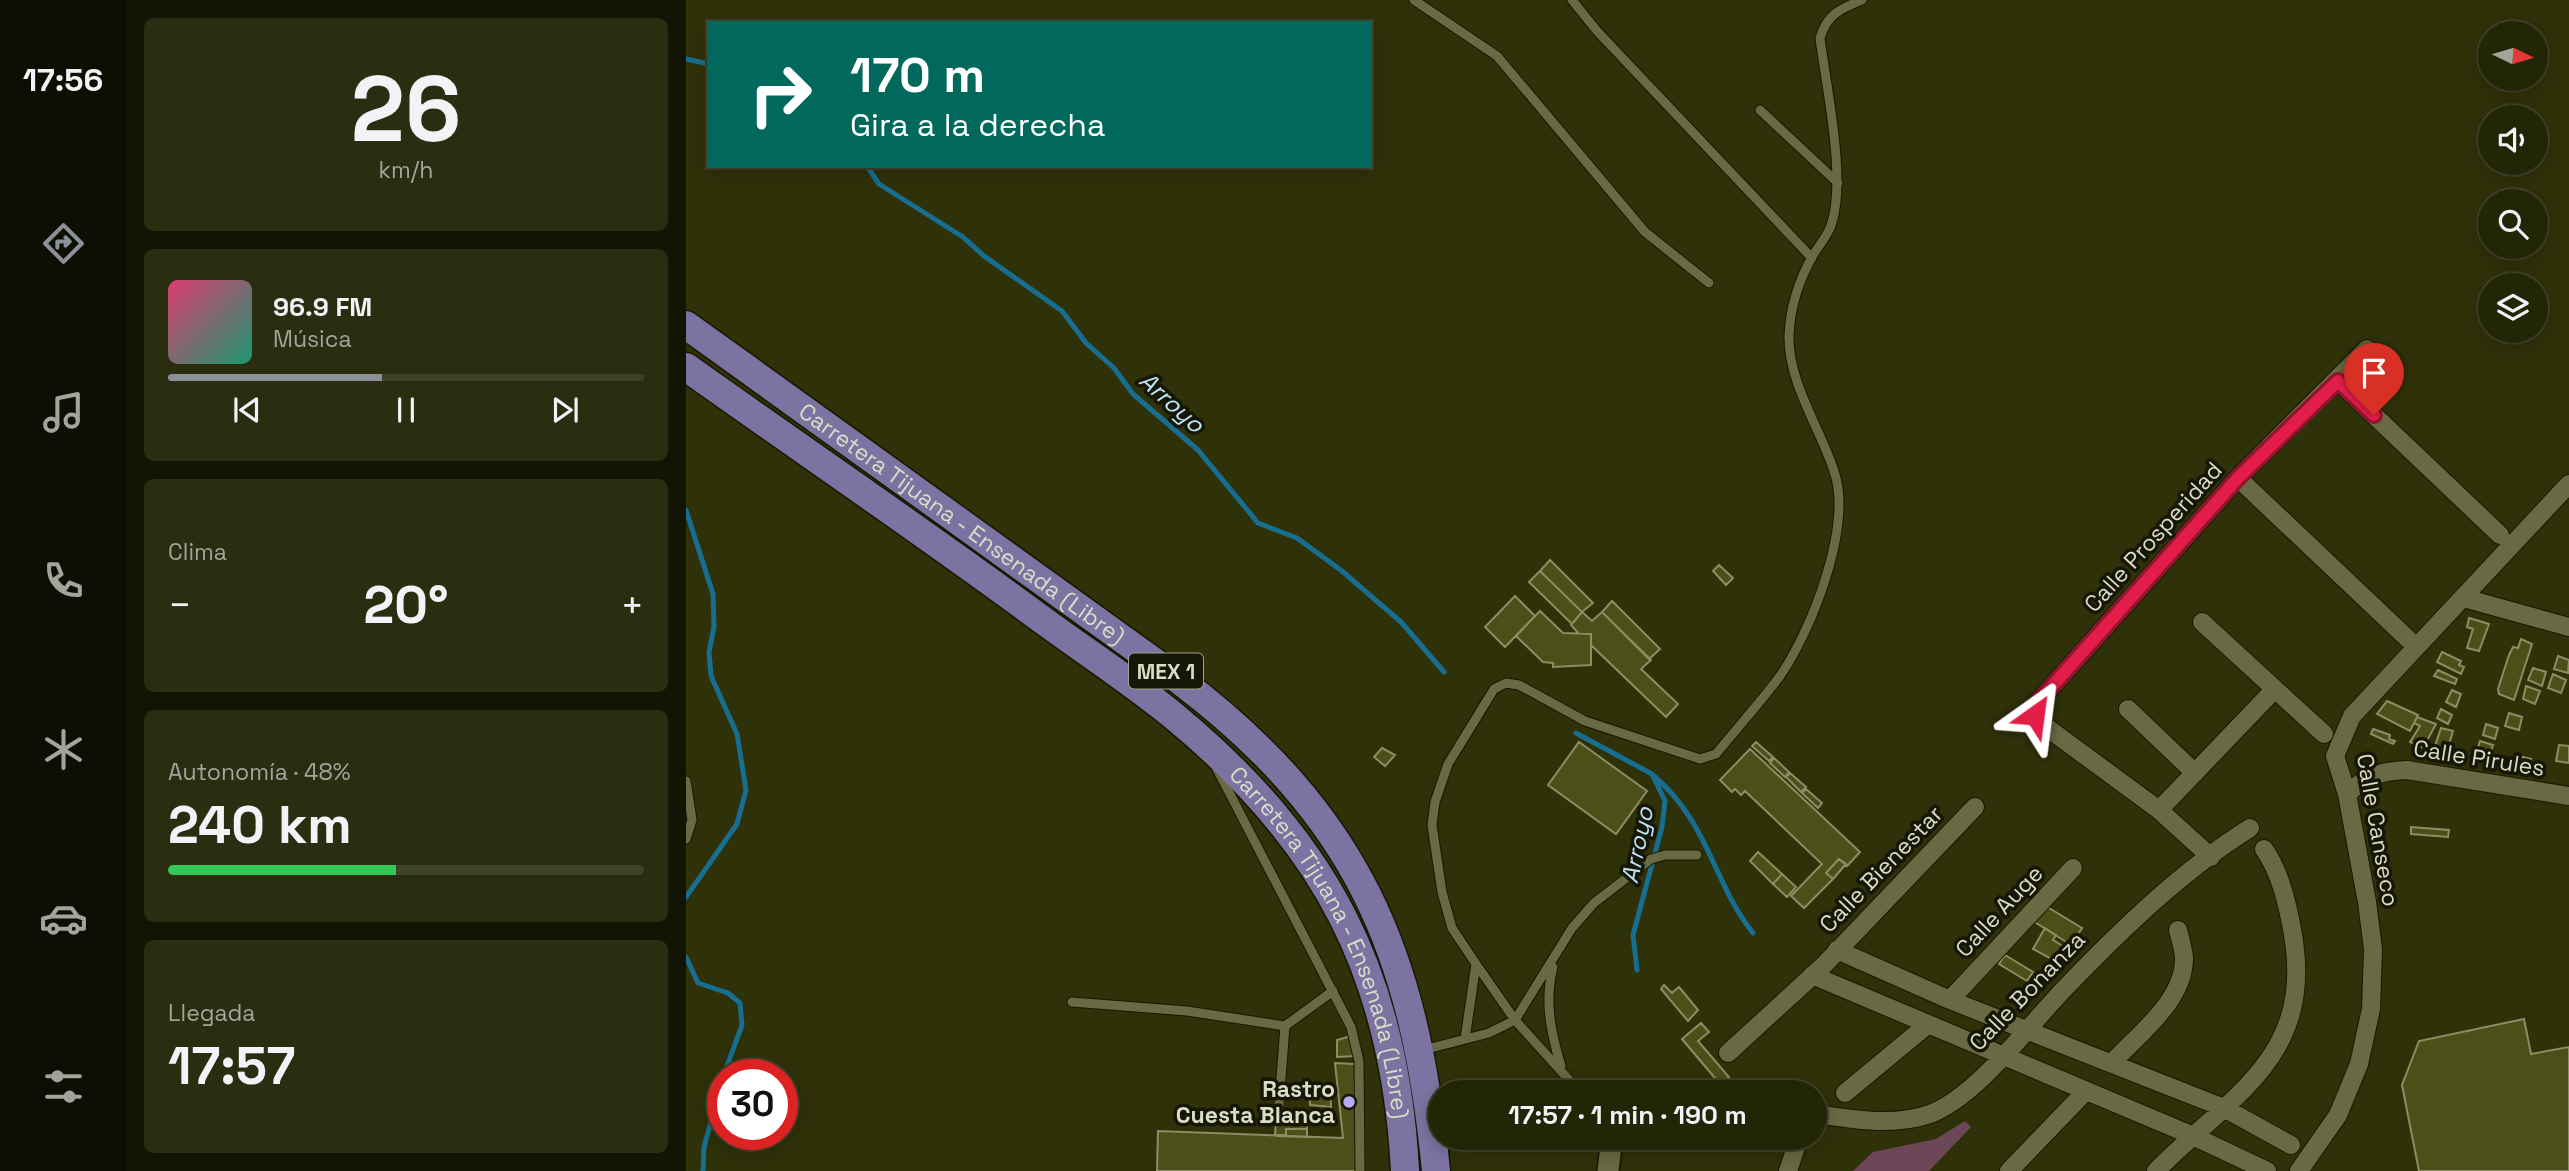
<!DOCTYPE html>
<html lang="es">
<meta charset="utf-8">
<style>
body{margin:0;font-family:"Space Grotesk",sans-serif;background:#2b2d11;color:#f1f3f6;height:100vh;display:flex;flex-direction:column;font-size:26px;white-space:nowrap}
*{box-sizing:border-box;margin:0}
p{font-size:23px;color:#a3a59b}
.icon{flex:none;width:38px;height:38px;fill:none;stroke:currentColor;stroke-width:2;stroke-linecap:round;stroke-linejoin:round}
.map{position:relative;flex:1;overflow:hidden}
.details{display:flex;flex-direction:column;gap:18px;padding:18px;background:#131404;width:560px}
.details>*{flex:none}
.top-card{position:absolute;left:21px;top:21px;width:665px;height:147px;border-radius:0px;box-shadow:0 4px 18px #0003,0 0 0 2px #404228;background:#00695c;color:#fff;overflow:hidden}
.needle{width:46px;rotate:95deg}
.tools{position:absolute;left:1792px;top:21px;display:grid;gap:14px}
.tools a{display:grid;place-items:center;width:70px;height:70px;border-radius:50%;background:#232507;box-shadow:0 4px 18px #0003,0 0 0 2px #404228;font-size:35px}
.speed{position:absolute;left:21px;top:1059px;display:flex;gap:14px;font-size:35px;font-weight:700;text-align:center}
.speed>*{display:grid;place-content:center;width:91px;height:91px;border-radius:50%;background:#232507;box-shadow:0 4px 18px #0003,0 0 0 2px #404228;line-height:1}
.speed .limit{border:10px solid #d22;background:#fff;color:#111}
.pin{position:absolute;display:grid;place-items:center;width:60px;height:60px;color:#fff;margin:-72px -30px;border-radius:50% 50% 50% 0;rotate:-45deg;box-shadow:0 0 7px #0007}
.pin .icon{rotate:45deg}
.me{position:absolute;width:77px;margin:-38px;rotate:31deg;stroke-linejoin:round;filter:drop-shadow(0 0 5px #0008)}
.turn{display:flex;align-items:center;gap:24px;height:147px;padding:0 28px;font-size:32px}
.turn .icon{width:91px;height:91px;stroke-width:2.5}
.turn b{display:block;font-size:49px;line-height:60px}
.big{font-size:52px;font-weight:700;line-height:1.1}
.details .card{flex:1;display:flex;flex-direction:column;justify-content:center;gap:10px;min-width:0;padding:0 24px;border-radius:10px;background:#2b2d11}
.details .dial{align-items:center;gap:0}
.dial b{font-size:91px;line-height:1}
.song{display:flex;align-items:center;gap:21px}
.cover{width:84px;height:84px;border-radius:10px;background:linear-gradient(135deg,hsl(340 70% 55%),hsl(160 70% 35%))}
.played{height:7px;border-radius:4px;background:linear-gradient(90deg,#8c9099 45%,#404228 45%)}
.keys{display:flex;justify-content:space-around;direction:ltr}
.heat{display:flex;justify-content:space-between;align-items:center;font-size:38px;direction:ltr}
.charge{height:10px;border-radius:5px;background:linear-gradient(90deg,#34c759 48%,#404228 0)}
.trip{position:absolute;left:742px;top:1080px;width:399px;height:70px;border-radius:35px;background:#232507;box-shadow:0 4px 18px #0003,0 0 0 2px #404228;font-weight:700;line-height:70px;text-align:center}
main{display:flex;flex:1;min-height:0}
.tabs{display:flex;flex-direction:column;width:126px;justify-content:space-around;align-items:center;background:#0e0f03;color:#a3a59b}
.tabs .icon{width:49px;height:49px}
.tabs .current{color:#8c9099}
.tabs b{font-size:32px;color:#f1f3f6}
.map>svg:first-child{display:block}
.green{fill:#6d4758}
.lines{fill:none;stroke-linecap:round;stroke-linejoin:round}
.stream{stroke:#186e91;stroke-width:5}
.building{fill:#4d4f18;stroke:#8b8e65;stroke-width:2}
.service-casing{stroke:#171800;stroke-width:11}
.minor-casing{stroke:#171800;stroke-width:20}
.tertiary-casing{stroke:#171800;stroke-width:24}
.trunk-casing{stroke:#171800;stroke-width:31}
.service{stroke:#686a43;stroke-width:9}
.minor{stroke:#686a43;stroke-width:18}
.tertiary{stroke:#686a43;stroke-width:21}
.trunk{stroke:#7c73a2;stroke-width:28}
.route-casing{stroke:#92132f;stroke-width:18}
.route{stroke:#e11d48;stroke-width:12}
.poi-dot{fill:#b8abf7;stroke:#171708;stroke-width:2.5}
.labels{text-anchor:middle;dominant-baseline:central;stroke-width:7;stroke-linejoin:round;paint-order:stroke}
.shield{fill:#171708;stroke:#a0a18d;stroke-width:2}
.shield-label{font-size:21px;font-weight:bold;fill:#dadcc6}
.street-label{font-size:23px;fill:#dadcc6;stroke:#171708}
.poi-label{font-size:23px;font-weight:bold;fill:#dadcc6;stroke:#171708;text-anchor:end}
.water-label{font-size:24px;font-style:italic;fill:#bde4f9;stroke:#171708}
</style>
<main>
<nav class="tabs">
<b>17:56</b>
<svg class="icon current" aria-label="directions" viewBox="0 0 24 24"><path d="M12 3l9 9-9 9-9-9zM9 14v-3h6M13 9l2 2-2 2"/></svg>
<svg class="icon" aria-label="music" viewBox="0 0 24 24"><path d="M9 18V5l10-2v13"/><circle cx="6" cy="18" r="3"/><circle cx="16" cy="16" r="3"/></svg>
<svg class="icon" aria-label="phone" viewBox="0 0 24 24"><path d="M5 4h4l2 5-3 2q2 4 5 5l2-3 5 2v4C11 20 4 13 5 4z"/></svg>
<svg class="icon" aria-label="climate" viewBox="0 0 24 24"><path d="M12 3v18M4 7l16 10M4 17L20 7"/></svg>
<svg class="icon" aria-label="car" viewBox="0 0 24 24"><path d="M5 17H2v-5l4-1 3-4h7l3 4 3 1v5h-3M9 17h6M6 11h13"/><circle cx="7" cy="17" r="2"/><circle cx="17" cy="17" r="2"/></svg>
<svg class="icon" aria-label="filters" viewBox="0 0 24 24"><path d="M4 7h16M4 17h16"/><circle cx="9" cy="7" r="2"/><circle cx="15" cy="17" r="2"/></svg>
</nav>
<section class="details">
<div class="card dial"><b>26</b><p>km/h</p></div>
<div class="card">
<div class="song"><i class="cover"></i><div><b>96.9 FM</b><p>Música</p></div></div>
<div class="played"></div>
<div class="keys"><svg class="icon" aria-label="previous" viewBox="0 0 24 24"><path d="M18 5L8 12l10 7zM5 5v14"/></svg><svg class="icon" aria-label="pause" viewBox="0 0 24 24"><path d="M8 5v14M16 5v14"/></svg><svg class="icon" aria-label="next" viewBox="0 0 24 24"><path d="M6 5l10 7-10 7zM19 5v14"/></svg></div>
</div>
<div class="card"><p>Clima</p>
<div class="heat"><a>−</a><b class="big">20°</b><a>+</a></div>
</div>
<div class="card"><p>Autonomía · 48%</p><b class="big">240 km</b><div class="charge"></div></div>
<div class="card"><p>Llegada</p><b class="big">17:57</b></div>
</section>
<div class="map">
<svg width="1883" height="1171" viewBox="0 0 1883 1171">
<rect width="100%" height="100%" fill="#2f3109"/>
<path class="green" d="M1279 1121 1285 1127 1243 1171H1167L1187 1152 1250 1139Z"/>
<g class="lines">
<path class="stream" d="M0 59 23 64
M181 166 193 184 277 237 298 256 376 311 400 343 428 368 447 394 512 450 572 523 611 538 656 571 715 622 758 672
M0 510 27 594 28 627 23 652 25 676 51 734 60 790 51 824 0 897
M890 733 966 774 979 801 976 827 947 935 951 970
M967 775C1024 824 1026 881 1067 933
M0 957 12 983 42 993 54 1003 56 1025 38 1074
M17 1171 18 1147 37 1079"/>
</g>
<path class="building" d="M864 560 907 603 896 612 854 571Z
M1033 565 1047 578 1040 585 1027 571Z
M854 571 896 612 886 624 843 582Z
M829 596 849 616 819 647 799 627Z
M926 601 974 649 963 659 916 612Z
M854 611 877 633 905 634V665L867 667V663L857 662 830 636Z
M896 612 906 621 916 612 965 660 955 669 992 704 980 717 905 645V634H893L885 625Z
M1783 618 1803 624 1793 651 1781 648 1787 629 1781 627Z
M1835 639 1846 644 1828 700 1813 694 1812 689 1823 655 1827 647 1832 648Z
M1756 652 1775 661 1773 665 1778 667 1775 674 1751 662Z
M1872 656 1883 660 1882 673 1868 669Z
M1847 668 1860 672 1856 686 1842 680Z
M1752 670 1771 679 1769 684 1748 676Z
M1867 674 1880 680 1875 693 1862 688Z
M1840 686 1854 691 1849 704 1837 699Z
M1766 690 1775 694 1770 707 1760 702Z
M1701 701 1732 715 1724 731 1691 714Z
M1755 709 1766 715 1762 724 1751 718Z
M1823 713 1836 717 1833 730 1819 726Z
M1731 717 1750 724 1737 748 1724 742 1734 726 1728 723Z
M1800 724 1812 728 1809 739 1797 735Z
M1755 728 1767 731 1759 758 1746 755Z
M1687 729 1704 735 1703 739 1709 741 1707 744 1685 734Z
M1794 741 1807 745 1801 763 1788 760Z
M893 742 961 791 930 834 862 785Z
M1070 742 1087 757 1083 761 1066 746Z
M1873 745 1883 746V763L1870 761Z
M696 748 709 755 699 766 688 757Z
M1064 749 1174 852 1161 866 1153 859 1140 873 1147 879 1118 908 1105 896 1136 864 1059 791 1055 795 1049 789 1046 792 1034 780Z
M1829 755 1845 759 1840 771 1826 767Z
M1088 758 1103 772 1099 777 1084 763Z
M1104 773 1120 787 1115 792 1100 777Z
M1120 789 1136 803 1132 808 1116 793Z
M1725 827 1763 830 1762 837 1725 834Z
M1072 852 1096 874 1087 884 1064 861Z
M1153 859 1160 864 1147 879 1140 873Z
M1096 874 1110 887 1101 897 1087 884Z
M1358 905 1396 928 1385 945 1347 921Z
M1359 928 1370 935 1367 940 1377 946 1369 961 1347 949Z
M1319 955 1347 972 1341 981 1313 964Z
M978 985 986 993 993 987 1012 1010 1002 1021 975 989Z
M1838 1019 1845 1054 1883 1047V1171H1733L1716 1085 1733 1041Z
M1015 1023 1023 1032 1012 1041 1043 1077 1034 1084 996 1039Z
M665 1036 670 1056 651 1057V1040Z
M649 1063 668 1064 673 1072 671 1171H471L472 1131 657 1138Z
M644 1083 645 1107 624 1105 623 1084Z
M590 1120H621V1129H600V1135H589Z
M600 1129H621V1137L590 1136 600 1135Z"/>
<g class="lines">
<g class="service-casing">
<path id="service" d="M728 0 811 56 959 232 1023 283
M886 0 911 31 1126 258
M1074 110 1152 183
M531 769 665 1027 673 1061 674 1171
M0 781 6 820 0 839
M867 967C858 1002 865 1033 875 1066
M386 1002 501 1011 599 1026
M779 1039 790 964
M737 1050 803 1033 829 1020 886 928 908 903 965 859 979 855H1011
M894 1092 829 1020 790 964 766 928 756 892 746 825 749 802 762 764 808 689 820 683 833 685 899 721 1014 759 1030 754C1051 728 1074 703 1094 676 1126 630 1167 525 1148 471 1134 428 1102 382 1103 336 1104 307 1113 280 1127 255 1133 246 1140 237 1144 228 1162 183 1140 87 1134 38 1141 14 1154 9 1176 0
M592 1117 599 1026 647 991"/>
</g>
<g class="minor-casing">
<path id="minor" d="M1652 381 1814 535
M1552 478 1722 639
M1778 598 1883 627
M1516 622 1638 734
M1442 709 1509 773
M1661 794C1680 776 1695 771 1721 770L1883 796
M1473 810 1589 689
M1525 857 1473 810 1352 721 1349 715 1352 702 1552 478 1681 349
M1151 950 1264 1000 1538 1108 1605 1145
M1126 975 1505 1135 1581 1171
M1264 1000 1387 868
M1042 1053 1137 966 1289 807
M1426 1063C1452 1034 1499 1001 1498 957 1497 948 1494 938 1492 930
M1159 1093 1241 1025
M1129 1114C1168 1119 1206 1127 1244 1114 1292 1096 1346 1021 1383 984 1437 928 1497 870 1564 828
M1102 1171 1113 1138
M1323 1171 1400 1091
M1470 1171C1548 1092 1630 1057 1606 929 1601 902 1594 872 1578 849
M1613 1171 1652 1115 1673 1064 1685 1009 1687 949 1681 902 1661 794 1649 756 1666 716 1883 484"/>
</g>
<g class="tertiary-casing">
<path id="tertiary" d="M922 1171 926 1138"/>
</g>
<g class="trunk-casing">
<g id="trunk">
<path id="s1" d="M0 325 492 679C672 815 729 952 750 1171"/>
<path id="s2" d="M0 367C115 449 233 529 347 613 394 648 444 680 489 717 640 842 709 975 719 1171"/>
</g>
</g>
<use href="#service" class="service"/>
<use href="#minor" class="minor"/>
<use href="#tertiary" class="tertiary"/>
<use href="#trunk" class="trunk"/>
</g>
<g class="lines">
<g class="route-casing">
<path id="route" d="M1349 715 1352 702 1552 478 1652 381 1688 415"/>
</g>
<use href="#route" class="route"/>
</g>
<circle class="poi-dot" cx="663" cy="1102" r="7"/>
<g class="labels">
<rect class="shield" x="443" y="653.5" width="74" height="35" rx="5"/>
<g class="shield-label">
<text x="480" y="671">MEX 1</text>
</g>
<g class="street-label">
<text stroke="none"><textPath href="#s1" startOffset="340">Carretera Tijuana - Ensenada (Libre)</textPath></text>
<text transform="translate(1467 537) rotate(-48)">Calle Prosperidad</text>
<text transform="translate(1793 758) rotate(9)">Calle Pirules</text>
<text transform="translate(1692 830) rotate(80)">Calle Canseco</text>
<text transform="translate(1195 869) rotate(-46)">Calle Bienestar</text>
<text transform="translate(1313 911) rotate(-47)">Calle Auge</text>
<text stroke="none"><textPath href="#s2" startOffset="878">Carretera Tijuana - Ensenada (Libre)</textPath></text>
<text transform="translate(1341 991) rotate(-46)">Calle Bonanza</text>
</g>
<g class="poi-label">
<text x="649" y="1089">Rastro<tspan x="649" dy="26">Cuesta Blanca</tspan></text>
</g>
<g class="water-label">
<text transform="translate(486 402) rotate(42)">Arroyo</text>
<text transform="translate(951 845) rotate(-78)">Arroyo</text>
</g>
</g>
</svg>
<div class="tools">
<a><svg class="needle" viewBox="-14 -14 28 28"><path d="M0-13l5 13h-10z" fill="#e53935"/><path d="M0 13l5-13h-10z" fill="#a3a59b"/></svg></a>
<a><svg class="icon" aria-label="sound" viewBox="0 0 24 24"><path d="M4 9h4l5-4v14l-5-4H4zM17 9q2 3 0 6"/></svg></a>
<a><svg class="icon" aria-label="search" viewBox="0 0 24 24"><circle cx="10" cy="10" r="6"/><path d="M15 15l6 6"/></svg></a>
<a><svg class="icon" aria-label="layers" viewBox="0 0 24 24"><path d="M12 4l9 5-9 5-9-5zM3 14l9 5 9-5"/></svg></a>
</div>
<div class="speed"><div class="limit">30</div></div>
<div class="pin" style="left:1688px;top:415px;background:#d93025"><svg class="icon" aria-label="arrive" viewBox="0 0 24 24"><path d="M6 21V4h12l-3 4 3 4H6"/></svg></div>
<svg class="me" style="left:1349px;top:715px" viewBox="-20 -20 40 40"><path d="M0-17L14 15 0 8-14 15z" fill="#e11d48" stroke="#fff" stroke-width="4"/></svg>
<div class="trip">17:57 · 1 min · 190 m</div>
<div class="top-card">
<div class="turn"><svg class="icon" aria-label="right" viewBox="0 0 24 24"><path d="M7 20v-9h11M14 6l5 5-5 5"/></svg><div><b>170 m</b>Gira a la derecha</div></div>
</div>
</div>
</main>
